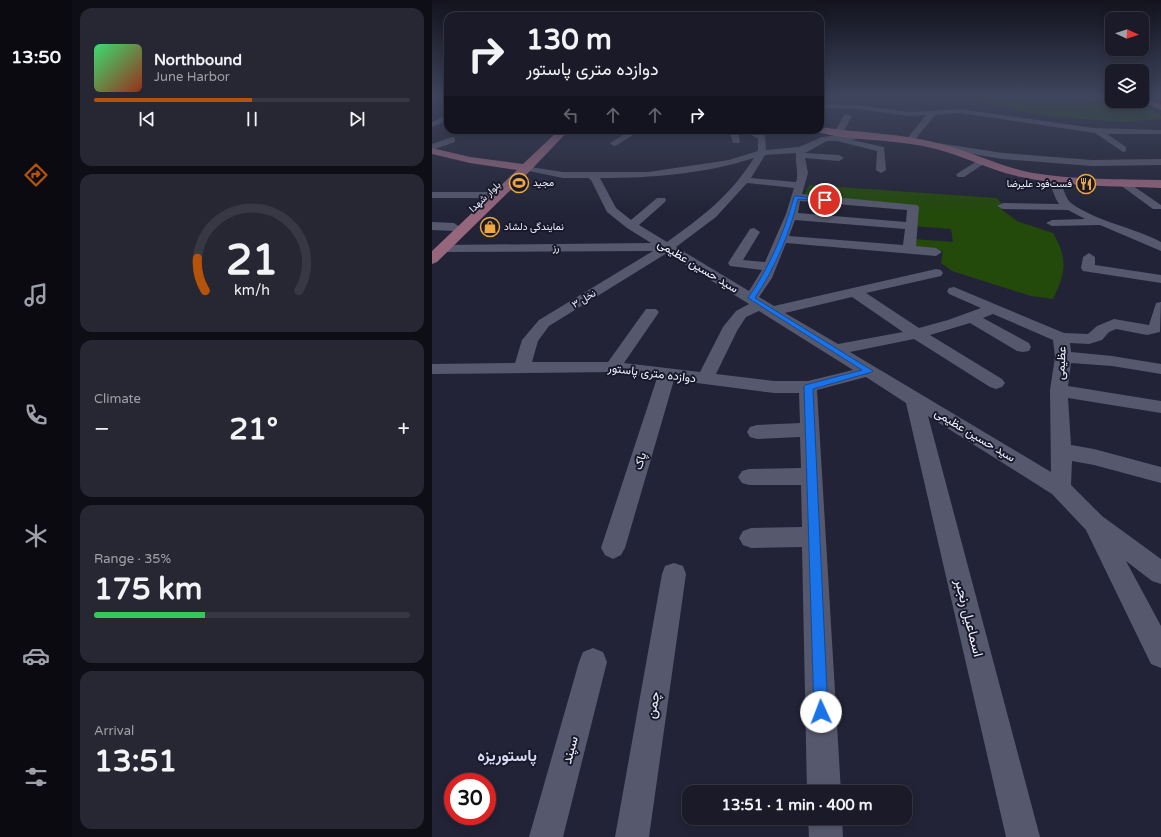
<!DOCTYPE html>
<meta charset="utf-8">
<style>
body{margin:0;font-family:"Varela Round",Vazirmatn,sans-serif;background:#272734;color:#f1f3f6;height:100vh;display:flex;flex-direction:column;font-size:15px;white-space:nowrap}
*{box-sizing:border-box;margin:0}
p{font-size:13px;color:#9fa1a8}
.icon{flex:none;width:22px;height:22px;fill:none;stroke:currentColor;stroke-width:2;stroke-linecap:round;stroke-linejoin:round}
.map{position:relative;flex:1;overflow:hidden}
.side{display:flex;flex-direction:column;gap:8px;padding:8px;background:#0e0e16;width:360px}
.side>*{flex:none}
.hud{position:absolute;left:12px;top:12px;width:380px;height:122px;border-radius:12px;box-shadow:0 2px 10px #0003,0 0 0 1px #383845;background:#1a1a28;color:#f1f3f6;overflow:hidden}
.needle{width:26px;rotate:93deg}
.buttons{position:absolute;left:673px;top:12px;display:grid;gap:8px}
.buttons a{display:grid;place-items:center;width:44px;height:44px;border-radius:8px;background:#1a1a28;box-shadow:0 2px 10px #0003,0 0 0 1px #383845;font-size:20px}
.speed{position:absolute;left:12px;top:773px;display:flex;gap:8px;font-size:20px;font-weight:700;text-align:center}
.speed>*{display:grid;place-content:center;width:52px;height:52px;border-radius:50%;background:#1a1a28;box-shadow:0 2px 10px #0003,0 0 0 1px #383845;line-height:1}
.speed .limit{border:6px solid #d22;background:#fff;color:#111}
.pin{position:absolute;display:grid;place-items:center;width:34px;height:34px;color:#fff;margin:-17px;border:2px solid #fff;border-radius:50%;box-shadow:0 1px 4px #0007}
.me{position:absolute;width:44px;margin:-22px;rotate:358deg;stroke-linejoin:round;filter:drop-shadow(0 0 3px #0008)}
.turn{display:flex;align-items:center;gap:14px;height:84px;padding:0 16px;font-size:18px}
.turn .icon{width:52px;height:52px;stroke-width:2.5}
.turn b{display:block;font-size:28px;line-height:34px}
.lanes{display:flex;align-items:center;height:38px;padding:0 16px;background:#0003;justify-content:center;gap:20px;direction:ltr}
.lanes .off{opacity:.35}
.big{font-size:30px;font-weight:700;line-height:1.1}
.side .widget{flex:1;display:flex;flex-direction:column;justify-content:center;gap:6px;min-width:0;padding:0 14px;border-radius:12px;background:#272734}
.side .dial{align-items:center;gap:0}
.dial svg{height:104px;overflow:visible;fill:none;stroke:#383845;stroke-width:7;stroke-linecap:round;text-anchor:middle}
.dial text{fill:#f1f3f6;stroke:none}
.song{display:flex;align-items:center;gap:12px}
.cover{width:48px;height:48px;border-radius:6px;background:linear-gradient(135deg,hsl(140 70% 55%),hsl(10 70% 35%))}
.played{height:4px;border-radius:2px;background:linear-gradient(90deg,#b45309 50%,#383845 50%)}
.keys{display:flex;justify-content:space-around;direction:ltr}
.heat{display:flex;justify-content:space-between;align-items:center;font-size:22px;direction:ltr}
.charge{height:6px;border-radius:3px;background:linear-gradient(90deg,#34c759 35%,#383845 0)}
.trip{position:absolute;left:250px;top:785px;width:230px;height:40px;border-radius:12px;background:#1a1a28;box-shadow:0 2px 10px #0003,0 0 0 1px #383845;font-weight:700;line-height:40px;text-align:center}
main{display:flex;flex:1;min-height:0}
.menu{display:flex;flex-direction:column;width:72px;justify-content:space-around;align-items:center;background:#0a0a10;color:#9fa1a8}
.menu .icon{width:28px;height:28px}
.menu .active{color:#b45309}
.menu b{font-size:18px;color:#f1f3f6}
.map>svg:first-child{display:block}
.green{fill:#23490b}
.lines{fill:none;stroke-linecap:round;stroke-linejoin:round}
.minor{fill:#56586d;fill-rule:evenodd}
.major{fill:#96667c;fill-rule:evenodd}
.route{fill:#1a73e8;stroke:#114b97}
.labels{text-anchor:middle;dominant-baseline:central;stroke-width:4;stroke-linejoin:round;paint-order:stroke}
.far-poi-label{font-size:10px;fill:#eff0fe;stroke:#19192c;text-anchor:start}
.far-street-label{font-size:10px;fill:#eff0fe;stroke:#19192c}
.street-label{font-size:12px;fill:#eff0fe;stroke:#19192c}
.near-street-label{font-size:14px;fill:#eff0fe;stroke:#19192c}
.near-neighbourhood-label{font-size:16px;font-weight:bold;fill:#d7d9f3;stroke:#19192c}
</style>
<main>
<nav class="menu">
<b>13:50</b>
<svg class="icon active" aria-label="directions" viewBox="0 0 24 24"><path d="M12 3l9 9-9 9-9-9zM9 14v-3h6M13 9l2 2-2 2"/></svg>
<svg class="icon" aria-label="music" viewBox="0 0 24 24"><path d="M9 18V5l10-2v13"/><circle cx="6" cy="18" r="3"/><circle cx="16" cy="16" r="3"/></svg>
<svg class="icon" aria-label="phone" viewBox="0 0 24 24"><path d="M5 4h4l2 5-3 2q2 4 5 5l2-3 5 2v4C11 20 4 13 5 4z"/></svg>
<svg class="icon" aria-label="climate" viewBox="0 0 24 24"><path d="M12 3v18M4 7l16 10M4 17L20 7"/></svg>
<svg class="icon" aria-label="car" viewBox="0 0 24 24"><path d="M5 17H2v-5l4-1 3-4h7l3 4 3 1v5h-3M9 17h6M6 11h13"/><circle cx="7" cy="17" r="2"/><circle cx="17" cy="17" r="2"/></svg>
<svg class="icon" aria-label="filters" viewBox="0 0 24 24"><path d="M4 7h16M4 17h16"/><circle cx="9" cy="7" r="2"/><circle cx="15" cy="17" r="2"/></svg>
</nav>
<section class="side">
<div class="widget">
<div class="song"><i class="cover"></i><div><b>Northbound</b><p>June Harbor</p></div></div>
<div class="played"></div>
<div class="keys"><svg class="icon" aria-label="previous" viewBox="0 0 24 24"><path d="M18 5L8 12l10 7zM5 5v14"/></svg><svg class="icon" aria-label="pause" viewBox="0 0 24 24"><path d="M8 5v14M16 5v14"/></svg><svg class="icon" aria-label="next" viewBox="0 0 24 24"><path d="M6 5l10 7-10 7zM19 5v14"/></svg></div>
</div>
<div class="widget dial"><svg viewBox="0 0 100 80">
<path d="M14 69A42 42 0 1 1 86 69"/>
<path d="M14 69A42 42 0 0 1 8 44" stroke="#b45309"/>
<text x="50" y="56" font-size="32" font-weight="700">21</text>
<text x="50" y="72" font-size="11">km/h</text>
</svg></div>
<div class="widget"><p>Climate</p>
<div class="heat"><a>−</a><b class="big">21°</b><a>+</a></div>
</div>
<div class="widget"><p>Range · 35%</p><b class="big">175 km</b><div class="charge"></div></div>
<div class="widget"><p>Arrival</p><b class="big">13:51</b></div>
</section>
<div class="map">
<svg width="729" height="837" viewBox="0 0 729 837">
<rect width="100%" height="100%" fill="#222336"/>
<path class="green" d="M538 95H634L658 101 710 104 729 115V119L691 122 620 117 554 104Z
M377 185 565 198 571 206 570 210 585 221 621 233C636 258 634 273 621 299L599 296 520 271 509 263 511 251 483 247 481 239 521 242 519 229 481 226 483 206 372 196Z"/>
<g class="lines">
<path class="minor" d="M654 97H680V101L652 100 650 99Z
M388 104 425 105 478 112 528 109 662 128 729 130V134H675L694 147V151L691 152 663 133 528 113 503 115 481 142 478 143 474 140 494 115 478 116 425 109 388 108Z
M413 114 420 116 409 136 433 133V137L420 140 452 147 454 170 449 173 444 170 445 151 405 141H395L373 153 407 155 412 158 407 161 373 158 376 173 370 194 485 205 487 207 484 246 504 248 510 252 504 256 354 243 340 278 327 297 342 306 504 269 509 270 511 273 509 276 434 293 487 328 516 320 549 308 517 294 515 291 517 288 522 287 632 333 656 334 665 326 682 319 717 325 724 303 729 302 728 332 715 335 684 329 677 332 670 340 657 344 638 343 639 352 680 356 729 364V374L680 366 639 363 636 386 729 401V413L636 398 639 445 662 449 729 467V483L662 465 640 461 639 485 670 516 729 559V584L720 581 694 561 729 626V668L719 664 654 530 620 494 496 416 608 837H574L474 403 434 377 385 390 409 792H375L370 547 319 548 311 545 307 538 311 531 319 528 370 527 369 485H317L310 483 306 477 310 471 317 469 369 468 368 437 325 439 318 437 315 432 318 427 325 425 368 423 367 393H342L242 380 193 548 189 555 181 559 173 555 169 548 225 378 181 372 0 374V364L83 363 90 340 107 320 221 251 7 252 5 249 7 246 11 245 219 243 195 228 175 212 159 180 156 178H131L92 170 90 168 92 166 131 172H216L297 160 326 151V139L311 130H321L333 136 334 150 367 147 390 137 400 136ZM364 153C363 163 367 173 364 182L319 178 333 155ZM322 158C297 197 271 216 235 242L207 225 233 202 234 200 233 198H225L199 220 184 208 168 178C220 178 272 174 322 158ZM315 183 362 188 354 214 333 262 311 260 328 232 322 228 318 229 296 263 298 266 330 270 317 291 244 247 284 217ZM368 201 475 210 474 222 366 213ZM363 220 473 229 471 245 357 236ZM235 253 317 304 304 311 291 327 268 372 192 363 227 312 224 309H214L176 362H100L106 341 117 326ZM420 297 471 332 406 344 353 313ZM327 311 421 370 376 381H342L284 374 305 331 314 317ZM561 314 621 340 623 357 618 390 619 472 418 352 482 339 558 387 564 389 570 387 573 383 570 379 498 335 538 323 585 351 591 352 597 351 599 347 597 343 551 318Z
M16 115V120L0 127V122Z
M199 130H209L185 145 182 146 178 143Z
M297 130H305L308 141 307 143H301Z
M20 137 23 138V142L0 150V144Z
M506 143 571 153 660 160 729 159V165L660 166 571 159 503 148 502 146Z
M550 158 555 161 553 163 532 177H526L524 175 526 173Z
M621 176C631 178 631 196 639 203 665 222 701 227 729 242V251L668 225 620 226 614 223 620 220 653 219 636 210 571 209 565 206 571 203 627 204 624 199 616 179Z
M691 179 729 205V209H721L687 184 686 182 687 180Z
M0 192H56L61 195 56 198H0Z
M0 222 22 223 28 227 22 231 0 230Z
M657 253 663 257V265L729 275V283L651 271 649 268 651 257Z
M242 563 251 566 254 574 217 837H183L230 574 233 566Z
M161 648 171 652 175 662 131 837H97L147 662 151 652Z
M376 818H410L411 837H377Z"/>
<path class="major" d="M710 96 729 104V110L710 101Z
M388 127C428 133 469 133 509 144 540 152 569 167 601 173 644 180 687 179 729 180V188C683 186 635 187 589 177 555 170 525 152 491 146 456 139 419 141 385 132L383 130H388Z
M127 130H137L99 170 5 262 0 264V251L85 170 38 163 0 154V148L38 157 91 164Z"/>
</g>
<linearGradient id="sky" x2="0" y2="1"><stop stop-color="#13131e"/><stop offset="0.45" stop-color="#3e455d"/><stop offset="1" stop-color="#3e455d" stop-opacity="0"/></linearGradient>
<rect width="729" height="213" fill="url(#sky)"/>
<path class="route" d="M364 196 396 200 393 201 366 199C358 233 343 268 323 298L441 371 440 372 381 389 396 712 394 717 389 720 384 717 382 712 372 387 373 385 430 370 316 298C337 268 352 233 362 197Z"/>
<defs>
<g id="stadium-ring" transform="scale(1)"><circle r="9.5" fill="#19192c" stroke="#efa73e" stroke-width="1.5"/><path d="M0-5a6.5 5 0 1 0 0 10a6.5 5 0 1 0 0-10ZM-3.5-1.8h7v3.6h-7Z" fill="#efa73e"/></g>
<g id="restaurant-ring" transform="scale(1)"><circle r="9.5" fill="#19192c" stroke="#efa73e" stroke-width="1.5"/><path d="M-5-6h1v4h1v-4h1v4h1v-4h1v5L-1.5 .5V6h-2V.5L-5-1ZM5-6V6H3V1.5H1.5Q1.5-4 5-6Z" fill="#efa73e"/></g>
<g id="shop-ring" transform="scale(1)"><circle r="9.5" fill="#19192c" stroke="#efa73e" stroke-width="1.5"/><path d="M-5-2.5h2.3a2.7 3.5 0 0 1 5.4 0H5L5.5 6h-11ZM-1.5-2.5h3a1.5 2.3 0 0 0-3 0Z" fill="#efa73e"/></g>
</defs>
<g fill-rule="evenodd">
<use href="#stadium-ring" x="87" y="183"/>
<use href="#restaurant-ring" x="654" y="184"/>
<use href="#shop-ring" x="58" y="227"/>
</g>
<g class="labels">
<g class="far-poi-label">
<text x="101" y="183">مجید</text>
<text x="640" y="184" text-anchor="end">فست‌فود علیرضا</text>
<text x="72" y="227">نمایندگی دلشاد</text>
</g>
<g class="far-street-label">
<text transform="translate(53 197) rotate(-44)">بلوار شهدا</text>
<text x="124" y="248">رز</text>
<text transform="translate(152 299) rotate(-31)">نخل ۳</text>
</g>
<g class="street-label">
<text transform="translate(266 266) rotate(31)">سید حسین عظیمی</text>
<text transform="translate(629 363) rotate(-87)">عظیمی</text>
<text transform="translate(220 373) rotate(7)">دوازده متری پاستور</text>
<text transform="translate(543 435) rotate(31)">سید حسین عظیمی</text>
<text transform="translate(208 461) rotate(-73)">پاک</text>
</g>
<g class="near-street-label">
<text transform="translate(537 618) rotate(76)">اسماعیل رنجبر</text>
<text transform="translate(221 705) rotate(-81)">چمن</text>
<text transform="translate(138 750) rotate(-75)">سپند</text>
</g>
<g class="near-neighbourhood-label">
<text x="75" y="756">پاستوریزه</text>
</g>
</g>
</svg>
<div class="buttons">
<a><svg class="needle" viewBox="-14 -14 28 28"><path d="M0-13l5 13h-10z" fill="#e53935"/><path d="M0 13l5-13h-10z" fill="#9fa1a8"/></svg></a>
<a><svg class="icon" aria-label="layers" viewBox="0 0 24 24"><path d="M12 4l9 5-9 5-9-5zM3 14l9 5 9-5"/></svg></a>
</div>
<div class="speed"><div class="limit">30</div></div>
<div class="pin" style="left:393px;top:200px;background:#d93025"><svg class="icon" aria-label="arrive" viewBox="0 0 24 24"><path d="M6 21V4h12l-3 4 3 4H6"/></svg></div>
<svg class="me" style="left:389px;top:712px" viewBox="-20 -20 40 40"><circle r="19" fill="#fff"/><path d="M0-13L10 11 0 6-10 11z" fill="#1a73e8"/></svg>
<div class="trip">13:51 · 1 min · 400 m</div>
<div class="hud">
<div class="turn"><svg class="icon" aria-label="right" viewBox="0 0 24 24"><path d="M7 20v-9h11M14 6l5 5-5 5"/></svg><div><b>130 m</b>دوازده متری پاستور</div></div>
<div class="lanes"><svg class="icon off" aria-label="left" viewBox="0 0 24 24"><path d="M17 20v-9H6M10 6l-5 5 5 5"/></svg><svg class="icon off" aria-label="ahead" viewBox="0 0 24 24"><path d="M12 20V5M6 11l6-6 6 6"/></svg><svg class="icon off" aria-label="ahead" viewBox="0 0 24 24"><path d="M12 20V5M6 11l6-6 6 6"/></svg><svg class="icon" aria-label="right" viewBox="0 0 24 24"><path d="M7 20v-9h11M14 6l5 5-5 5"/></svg></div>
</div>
</div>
</main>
